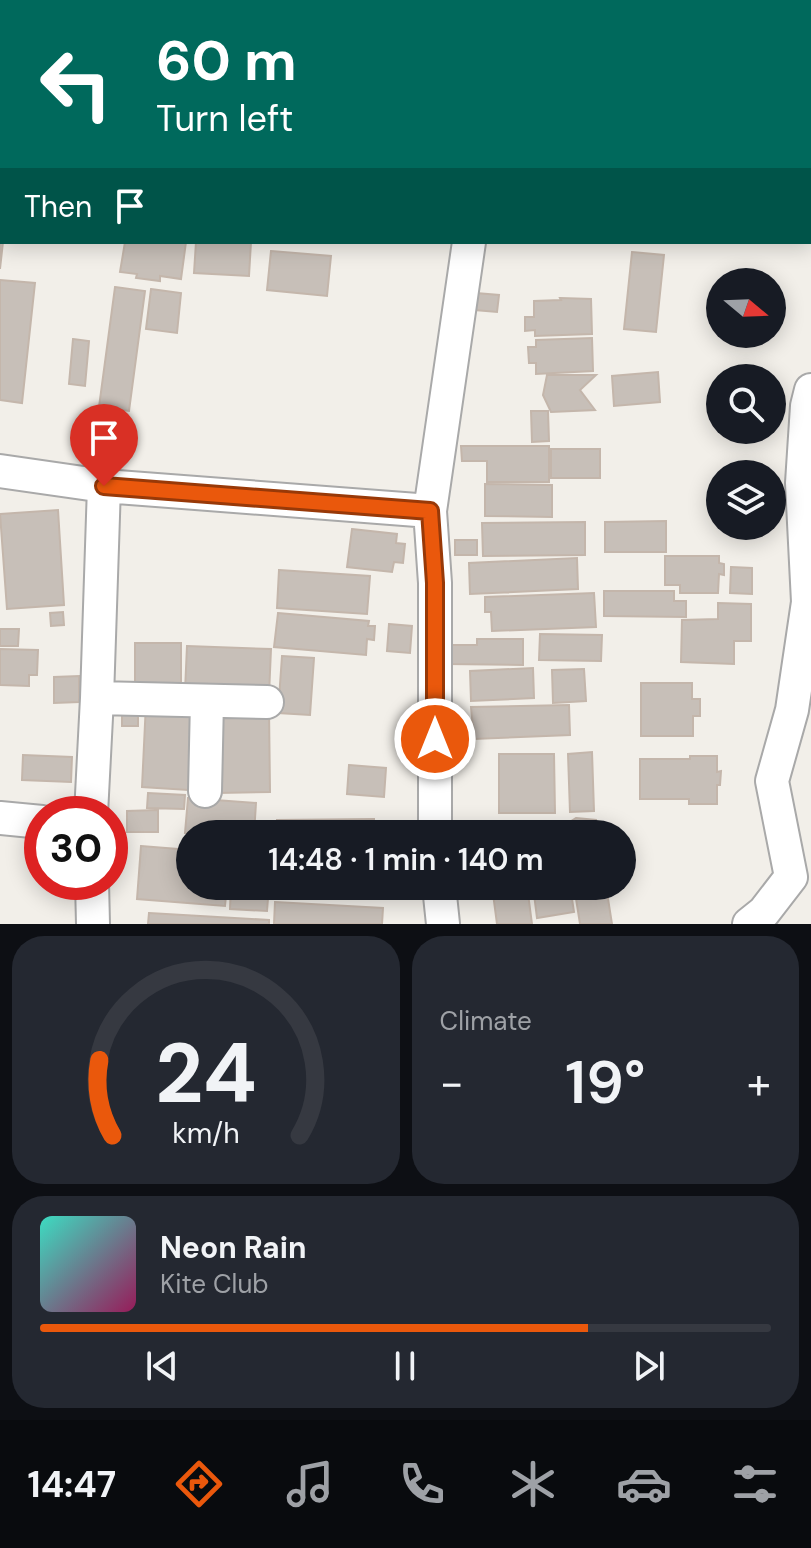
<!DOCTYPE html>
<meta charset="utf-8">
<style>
body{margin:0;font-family:"DM Sans",sans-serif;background:#242831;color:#f1f3f6;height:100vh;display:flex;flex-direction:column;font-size:30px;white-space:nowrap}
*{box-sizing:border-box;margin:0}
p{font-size:26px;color:#9ea1a6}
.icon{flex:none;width:44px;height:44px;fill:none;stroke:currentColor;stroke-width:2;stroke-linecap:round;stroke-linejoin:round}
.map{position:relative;height:924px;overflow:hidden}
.sheet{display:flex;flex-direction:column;gap:12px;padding:12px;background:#0d0f14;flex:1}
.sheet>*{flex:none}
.banner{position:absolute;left:0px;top:0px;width:812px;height:244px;box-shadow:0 4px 20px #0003;background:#00695c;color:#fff;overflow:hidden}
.needle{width:52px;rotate:109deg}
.tools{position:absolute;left:706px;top:268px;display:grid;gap:16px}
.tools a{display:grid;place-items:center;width:80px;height:80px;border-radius:50%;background:#171b24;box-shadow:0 4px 20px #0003;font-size:40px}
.speed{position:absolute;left:24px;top:796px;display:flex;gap:16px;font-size:40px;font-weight:700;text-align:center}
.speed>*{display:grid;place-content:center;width:104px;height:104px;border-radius:50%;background:#171b24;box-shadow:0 4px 20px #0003;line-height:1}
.speed .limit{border:12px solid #d22;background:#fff;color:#111}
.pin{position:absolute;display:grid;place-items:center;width:68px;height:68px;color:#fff;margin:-82px -34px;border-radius:50% 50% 50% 0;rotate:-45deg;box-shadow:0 0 8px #0007}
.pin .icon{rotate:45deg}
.me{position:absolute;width:88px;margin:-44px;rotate:0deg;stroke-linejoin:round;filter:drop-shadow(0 0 6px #0008)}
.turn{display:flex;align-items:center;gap:28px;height:168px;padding:0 24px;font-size:36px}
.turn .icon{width:104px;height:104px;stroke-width:2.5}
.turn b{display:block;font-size:56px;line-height:68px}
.then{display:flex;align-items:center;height:76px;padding:0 24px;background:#0003;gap:16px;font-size:30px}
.big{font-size:60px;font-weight:600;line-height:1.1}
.sheet .card{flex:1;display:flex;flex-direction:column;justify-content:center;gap:12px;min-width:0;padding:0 28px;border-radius:32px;background:#242831}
.sheet .dial{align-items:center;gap:0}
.dial svg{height:208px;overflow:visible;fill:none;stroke:#363941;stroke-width:7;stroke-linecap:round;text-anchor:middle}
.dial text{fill:#f1f3f6;stroke:none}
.song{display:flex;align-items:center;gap:24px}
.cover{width:96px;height:96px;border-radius:12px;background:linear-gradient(135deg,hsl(170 70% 55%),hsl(330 70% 35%))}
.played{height:8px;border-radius:4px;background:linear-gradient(90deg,#ea580c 75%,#363941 75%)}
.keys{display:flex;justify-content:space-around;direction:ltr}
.heat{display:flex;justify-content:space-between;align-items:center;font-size:44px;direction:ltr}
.sheet .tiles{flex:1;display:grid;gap:12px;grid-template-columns:1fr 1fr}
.card:last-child{grid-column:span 2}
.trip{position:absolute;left:176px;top:820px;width:460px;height:80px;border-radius:40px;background:#171b24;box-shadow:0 4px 20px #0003;font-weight:600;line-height:80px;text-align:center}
.dock{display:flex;height:128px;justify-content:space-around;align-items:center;background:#090b0e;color:#9ea1a6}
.dock .icon{width:56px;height:56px}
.dock .selected{color:#ea580c}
.dock b{font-size:36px;color:#f1f3f6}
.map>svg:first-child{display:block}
.building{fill:#c7bfb8;stroke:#c4b6ab;stroke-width:2}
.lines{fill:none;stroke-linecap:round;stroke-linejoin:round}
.minor-casing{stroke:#a9a9a9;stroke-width:36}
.minor{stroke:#fff;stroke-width:32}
.route-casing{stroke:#983908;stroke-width:20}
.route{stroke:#ea580c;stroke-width:14}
</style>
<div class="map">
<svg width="811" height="924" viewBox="0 0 811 924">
<rect width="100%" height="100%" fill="#f2efe9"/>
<path class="building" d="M0 151H2L3 242 0 269Z
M125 242H186L181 279 160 276V281L136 278 137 274 120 272Z
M196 242H251L249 276 194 273Z
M271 251 331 256 327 296 267 290Z
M632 252 664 255 656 332 624 329Z
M0 280 35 283 22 403 0 400Z
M115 287 145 291 129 411 99 407Z
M151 289 181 293 177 333 146 329Z
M476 293 499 295 497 312 475 310Z
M560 298 591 299 592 334 535 336V330L525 331V317H534V301L561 300Z
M592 338 593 371 536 374V363H529L528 347H536V340Z
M73 339 89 341 85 386 69 384Z
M658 372 660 402 614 406 612 376Z
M547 375H596L580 390 595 410 551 412 543 395Z
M531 411H548L549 441 532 442Z
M461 446H549V482H487V461H462Z
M551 449H600V478H551Z
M485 484 552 485V517L485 516Z
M58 510 64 605 7 609 0 514Z
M666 521V552H605V522Z
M585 522V555L483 556 482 523Z
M352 529 397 534 396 543 405 544 403 563 394 562 392 572 347 567Z
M455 540H477V555H455Z
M665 556H719V563L724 564V575L719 574 718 593H680V585H665Z
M577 558 578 589 470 594 469 563Z
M731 567 752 568V594L730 593Z
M279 570 370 576 367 614 277 608Z
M604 591H674V601H686V617L604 616Z
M594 593 596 627 492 631 491 612H485V597Z
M718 603 751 604V641H734V664L681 662 682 620 718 619Z
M63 612 64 625 51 626 50 613Z
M278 613 369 621 368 626H375L374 640 367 639 366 655 274 647Z
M389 624 412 626 410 653 387 651Z
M0 629H19L18 646H0Z
M540 634 602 635 601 661 539 660Z
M477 639H523V665L447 664V645H477Z
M135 643H181V690H135Z
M187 646 271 649 269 695 185 691Z
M0 649 38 650 37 675H29V686L0 685Z
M282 656 314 658 310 715 278 713Z
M533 668 534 698 471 701 470 671Z
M584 669 586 701 553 703 552 670Z
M79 676V702L54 703V677Z
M641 683H692V699H700V716H693V736H641Z
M146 703 192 706 188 790 142 787Z
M569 705 570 735 474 739 471 707Z
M122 707H138V726H122Z
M220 709H269L270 792 218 793Z
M592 752 594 811 570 812 568 754Z
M499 754H554L555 813H499Z
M23 755 72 757 71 782 22 780Z
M690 756H717V772L721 771 720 785H717V804H689V799H640V759H690Z
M349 765 386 768 384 797 347 794Z
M148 793 185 795 184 809 147 808Z
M188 798 256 803 254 834 185 833Z
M158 810V832H127V811Z
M576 818 596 820 598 834H566L565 825Z
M374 819V834H277V820Z
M519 822 520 834H461V829Z
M386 823 406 824V834H386Z
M141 846 190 850V886H227L225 906 137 899Z
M231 886H269L267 911 230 909Z
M492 886H527L532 924H497Z
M533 886H570L574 912 537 918Z
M574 886H606L612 924H580Z
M275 902 383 908 382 924H274Z
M149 913 269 920V924H148Z"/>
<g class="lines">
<g class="minor-casing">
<path id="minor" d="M572 2 573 0
M0 113H2
M0 471 104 486 430 511
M97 698 267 702
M205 791 207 701
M91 814 97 698 104 486
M0 818 42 822
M435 834V583L430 511 469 242
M92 882 93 924
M439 886 443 924
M749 924 764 912 791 877 772 781 792 710 808 602 802 483 807 406 811 390"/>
</g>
<use href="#minor" class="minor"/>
</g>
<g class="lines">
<g class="route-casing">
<path id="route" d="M104 486 430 511 435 583V739"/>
</g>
<use href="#route" class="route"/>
</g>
</svg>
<div class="tools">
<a><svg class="needle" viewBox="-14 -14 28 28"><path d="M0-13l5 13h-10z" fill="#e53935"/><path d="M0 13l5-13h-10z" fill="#9ea1a6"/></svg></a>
<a><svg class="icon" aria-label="search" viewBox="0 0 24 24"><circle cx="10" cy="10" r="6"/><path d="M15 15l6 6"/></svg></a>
<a><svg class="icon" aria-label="layers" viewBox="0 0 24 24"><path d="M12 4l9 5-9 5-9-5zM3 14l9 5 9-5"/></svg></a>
</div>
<div class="speed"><div class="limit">30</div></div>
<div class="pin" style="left:104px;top:486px;background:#d93025"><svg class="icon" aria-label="arrive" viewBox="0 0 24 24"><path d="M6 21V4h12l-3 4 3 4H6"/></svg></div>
<svg class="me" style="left:435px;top:739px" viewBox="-20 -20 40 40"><circle r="17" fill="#ea580c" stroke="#fff" stroke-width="3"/><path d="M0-11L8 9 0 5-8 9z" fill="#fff"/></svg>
<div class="trip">14:48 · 1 min · 140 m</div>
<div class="banner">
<div class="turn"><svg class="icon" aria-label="left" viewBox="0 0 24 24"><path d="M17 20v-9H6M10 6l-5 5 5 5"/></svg><div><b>60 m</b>Turn left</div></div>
<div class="then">Then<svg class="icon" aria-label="arrive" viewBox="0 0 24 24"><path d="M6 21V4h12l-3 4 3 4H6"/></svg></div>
</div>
</div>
<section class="sheet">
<div class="tiles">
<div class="card dial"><svg viewBox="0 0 100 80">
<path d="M14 69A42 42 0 1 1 86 69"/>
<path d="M14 69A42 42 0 0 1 9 40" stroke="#ea580c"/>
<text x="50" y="56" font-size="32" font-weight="700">24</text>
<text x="50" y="72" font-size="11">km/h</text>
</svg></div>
<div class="card"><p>Climate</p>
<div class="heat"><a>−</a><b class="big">19°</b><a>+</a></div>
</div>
<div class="card">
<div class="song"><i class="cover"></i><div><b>Neon Rain</b><p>Kite Club</p></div></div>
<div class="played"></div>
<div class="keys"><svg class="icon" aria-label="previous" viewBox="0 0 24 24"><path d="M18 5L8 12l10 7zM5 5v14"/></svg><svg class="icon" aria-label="pause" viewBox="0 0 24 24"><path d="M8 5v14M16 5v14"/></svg><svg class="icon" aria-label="next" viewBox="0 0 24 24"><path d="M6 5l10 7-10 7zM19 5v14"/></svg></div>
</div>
</div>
</section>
<nav class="dock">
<b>14:47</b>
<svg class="icon selected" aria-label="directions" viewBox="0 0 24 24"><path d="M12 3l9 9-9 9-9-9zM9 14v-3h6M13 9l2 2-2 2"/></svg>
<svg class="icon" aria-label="music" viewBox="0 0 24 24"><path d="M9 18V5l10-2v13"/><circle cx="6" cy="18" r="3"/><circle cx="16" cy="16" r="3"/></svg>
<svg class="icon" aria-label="phone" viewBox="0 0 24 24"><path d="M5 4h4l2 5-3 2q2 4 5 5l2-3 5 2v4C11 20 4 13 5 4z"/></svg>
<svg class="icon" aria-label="climate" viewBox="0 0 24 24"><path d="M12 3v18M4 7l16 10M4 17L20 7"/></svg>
<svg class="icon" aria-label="car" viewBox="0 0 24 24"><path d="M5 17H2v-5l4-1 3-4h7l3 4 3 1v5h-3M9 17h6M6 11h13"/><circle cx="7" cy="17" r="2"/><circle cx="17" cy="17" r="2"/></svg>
<svg class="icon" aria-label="filters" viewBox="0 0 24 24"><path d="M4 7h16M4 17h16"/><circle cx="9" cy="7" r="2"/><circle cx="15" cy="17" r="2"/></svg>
</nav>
